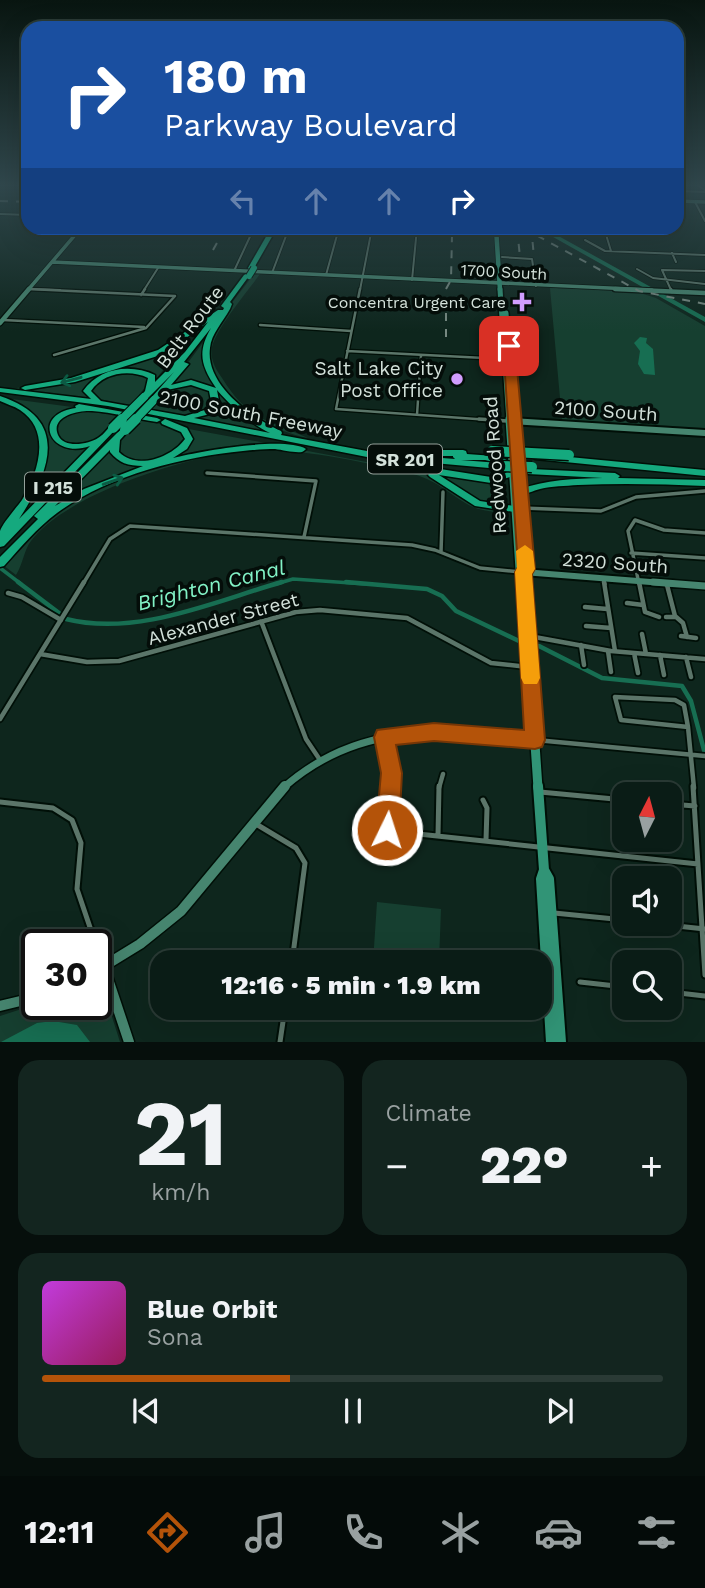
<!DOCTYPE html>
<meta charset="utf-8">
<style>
body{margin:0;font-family:"Work Sans",sans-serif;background:#13251f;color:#f1f3f6;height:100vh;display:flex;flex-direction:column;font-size:26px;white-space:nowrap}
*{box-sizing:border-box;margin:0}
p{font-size:23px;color:#99a1a1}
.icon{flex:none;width:38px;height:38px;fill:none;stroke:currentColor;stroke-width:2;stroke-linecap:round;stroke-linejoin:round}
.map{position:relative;height:1042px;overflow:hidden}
.panel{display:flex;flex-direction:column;gap:18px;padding:18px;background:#060f0c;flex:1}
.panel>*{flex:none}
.top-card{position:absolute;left:21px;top:21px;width:663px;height:214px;border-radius:21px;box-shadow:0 7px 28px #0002,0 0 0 2px #2a3a35;background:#1a4fa0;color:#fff;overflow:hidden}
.needle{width:46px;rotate:6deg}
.tools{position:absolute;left:612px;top:782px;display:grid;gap:14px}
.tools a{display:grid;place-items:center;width:70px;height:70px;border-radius:14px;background:#0a1c16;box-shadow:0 7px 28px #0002,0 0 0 2px #2a3a35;font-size:35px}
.speed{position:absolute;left:21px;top:929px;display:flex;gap:14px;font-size:35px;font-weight:700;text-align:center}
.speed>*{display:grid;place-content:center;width:91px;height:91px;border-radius:50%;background:#0a1c16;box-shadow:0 7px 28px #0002,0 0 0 2px #2a3a35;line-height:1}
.speed .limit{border:4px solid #111;border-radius:10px;background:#fff;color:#111}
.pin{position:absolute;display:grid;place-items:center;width:60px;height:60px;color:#fff;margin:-30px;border-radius:14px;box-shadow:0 4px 10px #0006}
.me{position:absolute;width:77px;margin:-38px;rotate:4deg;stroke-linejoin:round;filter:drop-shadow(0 0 5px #0008)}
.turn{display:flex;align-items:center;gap:24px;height:147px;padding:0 28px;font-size:32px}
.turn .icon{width:91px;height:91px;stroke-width:2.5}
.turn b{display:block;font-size:49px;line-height:60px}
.lanes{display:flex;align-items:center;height:66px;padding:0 28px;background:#0003;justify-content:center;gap:35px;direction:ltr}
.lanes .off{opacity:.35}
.big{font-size:52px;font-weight:800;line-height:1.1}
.panel .widget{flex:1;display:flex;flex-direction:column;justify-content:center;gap:10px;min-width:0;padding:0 24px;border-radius:21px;background:#13251f}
.panel .dial{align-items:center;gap:0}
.dial b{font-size:91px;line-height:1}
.song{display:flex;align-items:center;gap:21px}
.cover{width:84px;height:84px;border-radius:10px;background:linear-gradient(135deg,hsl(290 70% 55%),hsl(330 70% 35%))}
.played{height:7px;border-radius:4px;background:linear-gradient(90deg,#b45309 40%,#2a3a35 40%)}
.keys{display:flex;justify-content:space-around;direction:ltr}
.heat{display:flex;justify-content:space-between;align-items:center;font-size:38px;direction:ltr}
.panel .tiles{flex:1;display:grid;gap:18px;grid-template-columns:1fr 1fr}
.widget:last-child{grid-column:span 2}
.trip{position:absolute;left:150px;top:950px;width:402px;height:70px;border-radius:21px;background:#0a1c16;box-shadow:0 7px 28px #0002,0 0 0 2px #2a3a35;font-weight:800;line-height:70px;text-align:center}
.tab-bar{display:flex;height:112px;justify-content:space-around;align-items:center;background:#040b09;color:#99a1a1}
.tab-bar .icon{width:49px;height:49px}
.tab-bar .selected{color:#b45309}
.tab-bar b{font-size:32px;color:#f1f3f6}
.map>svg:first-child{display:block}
.green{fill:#163f30}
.water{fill:#176e52}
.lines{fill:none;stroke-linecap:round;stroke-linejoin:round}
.canal-far1{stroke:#176e52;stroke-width:3.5}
.canal{stroke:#176e52;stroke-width:4.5}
.street-far4-casing{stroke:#000f07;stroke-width:3.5}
.street-far3-casing{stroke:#000f07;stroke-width:5}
.street-far2-casing{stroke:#000f07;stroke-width:7}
.street-far1-casing{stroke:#000f07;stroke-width:8}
.street-casing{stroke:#000f07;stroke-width:9}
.secondary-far4-casing{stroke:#000f07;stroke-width:5}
.secondary-far3-casing{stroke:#000f07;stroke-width:7}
.secondary-far2-casing{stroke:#000f07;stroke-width:10}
.secondary-far1-casing{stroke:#000f07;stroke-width:10}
.secondary-casing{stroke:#000f07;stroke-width:13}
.primary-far4-casing{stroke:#000f07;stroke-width:6}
.primary-far3-casing{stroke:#000f07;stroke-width:8}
.primary-far2-casing{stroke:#000f07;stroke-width:10}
.primary-far1-casing{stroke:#000f07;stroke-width:12}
.primary-casing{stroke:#000f07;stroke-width:14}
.highway-casing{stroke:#000f07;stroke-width:3}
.street-far4{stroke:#5b7569;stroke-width:2}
.street-far3{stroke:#5b7569;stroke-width:2.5}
.street-far2{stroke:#5b7569;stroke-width:3.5}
.street-far1{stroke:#5b7569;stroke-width:4.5}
.street{stroke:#5b7569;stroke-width:5}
.secondary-far4{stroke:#46856f;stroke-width:3.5}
.secondary-far3{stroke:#46856f;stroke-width:4.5}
.secondary-far2{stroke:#46856f;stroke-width:6}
.secondary-far1{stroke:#46856f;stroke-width:7}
.secondary{stroke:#46856f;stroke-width:10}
.primary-far4{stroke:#319476;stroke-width:4.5}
.primary-far3{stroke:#319476;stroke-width:5}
.primary-far2{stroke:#319476;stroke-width:7}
.primary-far1{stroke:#319476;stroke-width:9}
.primary{stroke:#319476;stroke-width:10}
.highway{fill:#15a97e;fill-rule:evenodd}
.rail{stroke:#778981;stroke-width:2;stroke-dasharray:8 8;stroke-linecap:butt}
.highway-bridge-far2-casing{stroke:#000f07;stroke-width:8;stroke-linecap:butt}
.highway-bridge-far1-casing{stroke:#000f07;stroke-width:10;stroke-linecap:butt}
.highway-bridge-casing{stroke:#000f07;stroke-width:13;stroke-linecap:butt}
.highway-bridge-far2{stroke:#15a97e;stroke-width:6}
.highway-bridge-far1{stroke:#15a97e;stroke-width:8}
.highway-bridge{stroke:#15a97e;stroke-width:10}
.oneway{stroke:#0c5b44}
.route{fill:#b45309;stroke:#753606;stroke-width:2}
.slow{fill:#f59e0b}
.poi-dot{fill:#d19dfe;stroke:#040d09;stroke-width:2.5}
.labels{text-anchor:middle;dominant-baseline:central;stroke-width:7;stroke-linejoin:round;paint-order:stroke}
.far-street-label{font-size:16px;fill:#d3e1da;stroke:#040d09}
.far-poi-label{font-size:16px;fill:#d3e1da;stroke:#040d09;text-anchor:end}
.shield{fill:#040d09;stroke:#95a19b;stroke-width:2}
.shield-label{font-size:18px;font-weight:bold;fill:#d3e1da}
.street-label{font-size:19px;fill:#d3e1da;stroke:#040d09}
.poi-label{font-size:19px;fill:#d3e1da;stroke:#040d09;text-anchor:end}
.water-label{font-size:21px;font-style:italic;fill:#82f2c6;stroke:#040d09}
</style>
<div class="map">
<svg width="705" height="1042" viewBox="0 0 705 1042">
<rect width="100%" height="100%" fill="#0e261d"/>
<path class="green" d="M260 274C247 292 217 327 212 347 210 359 215 368 222 378 249 421 266 419 308 438 265 430 193 391 210 338 216 320 242 291 253 275Z
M550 288 637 292 656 298 705 326V429L562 420Z
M196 330 155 380 134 370 99 378 86 387 87 398 9 389 61 382 154 355Z
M210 333 203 354C227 397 235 419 285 436L189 418 211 410V387L192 381 172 384Z
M131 371 148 377 150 381 130 406 91 397 89 387 110 375Z
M180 384 206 386 213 397 210 409 187 416 150 410 168 390Z
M4 398 80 408 50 425C47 451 72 446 90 445L30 504 44 466 38 420 22 406Z
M88 410 120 416 93 441 65 445 53 431 61 415Z
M141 420 179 428 186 439C167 457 152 461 126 462L114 448Z
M183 428 277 445 215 450 109 480 28 529 110 449C123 485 168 454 188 442Z
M241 448 297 449 420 472 439 479 480 507 510 513C498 512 485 512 473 507 450 496 441 482 413 474 370 463 304 449 260 450 201 451 67 492 31 541 24 550 23 564 16 575L3 565C21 543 45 516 70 501 119 471 185 458 241 448Z
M435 474 483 483H505L508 507 485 505Z
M377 902 441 909 439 962H373Z
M96 978 101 982 120 1042H0V1016L37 1004H96Z"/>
<path class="water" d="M537 228H544L705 317V322Z
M640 337 647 338 646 343 653 349 655 375 644 374 638 364 640 351 634 343Z
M53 1021 77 1025 90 1042H1L37 1023Z"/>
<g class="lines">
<path class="canal-far1" d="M0 568 21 584
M276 584 293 579 366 584"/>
<path class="canal" d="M18 582 59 613
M346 582 427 589 442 596 456 611 519 641
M66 619C137 637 215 601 282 582
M539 646 602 678 682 686 691 701 705 754"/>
<g class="street-far4-casing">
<path id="street-far4" d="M697 185 705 190
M677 191 705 192
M695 202 705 221
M0 214 28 215
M555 228 605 232
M604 228 611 251
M585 240 605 251 705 255
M672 253 676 262
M502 257 532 259 536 286
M637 269 653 278 705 284
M234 271 254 228
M272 273 289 228
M326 275 339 228
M412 280 417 228
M29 289 60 290
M144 290 158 268
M360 290 372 228
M671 290 662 270 705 271"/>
</g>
<g class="street-far3-casing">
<path id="street-far3" d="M29 289 175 296 146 328 54 355
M360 289 336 409 504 421
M671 289 672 292
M141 295 145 289
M3 320 144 327
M260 325 351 331
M347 351 504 359
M417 415 421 355"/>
</g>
<g class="street-far2-casing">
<path id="street-far2" d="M479 419 507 421
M207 473 316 481 304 537
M522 508 601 511 636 497 705 491
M441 552 443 492
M631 553 705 558
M603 578 605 584
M83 584 110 539 130 526 412 545 435 550 480 568 521 572
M639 584 628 531 635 520 664 530 705 533"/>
</g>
<g class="street-far1-casing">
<path id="street-far1" d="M604 582 615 651
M639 582 645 612 659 617
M667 585 675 616 683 623 687 637
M8 593 22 597 61 620
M627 603 643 605
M585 607 607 609
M666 617H676
M261 621 306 739 320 760
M586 626 611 628
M642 634 646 654
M529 636 611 651 705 659
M681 636 696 638
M581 645 584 665
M608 651 611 672
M634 653 638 673
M40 654 87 662 119 661 296 612 320 610 407 618 491 663 528 667
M660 655 664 675
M686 657 691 677
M615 697 675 700 684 705 688 727 621 720Z
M0 719 84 582
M688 727 694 788
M384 739 392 773 391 788
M536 740 705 756
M439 788 443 774"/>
</g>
<g class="street-casing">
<path id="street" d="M693 786 705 975
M540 792 625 800
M483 800 487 808 486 840
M0 802 53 808 72 820 81 843 77 889 96 945
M670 804 695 806
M256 824 296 848 305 863 292 962
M362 828 698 864
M387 830 391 786
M438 835 439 786
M554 913 625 920
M658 924 705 929
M96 946 103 963
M580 982 625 987
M670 992 705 996
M280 1042 285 1008"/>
</g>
<g class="secondary-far4-casing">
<path id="secondary-far4" d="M677 201 705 202
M52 262 652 290
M28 290 81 228"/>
</g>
<g class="secondary-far3-casing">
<path id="secondary-far3" d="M615 289 705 293
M0 323 29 289"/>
</g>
<g class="secondary-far2-casing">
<path id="secondary-far2" d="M511 421 705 433
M523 572 676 584"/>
</g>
<g class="secondary-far1-casing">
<path id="secondary-far1" d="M653 582 705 586
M283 788C360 720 440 731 535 740"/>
</g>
<g class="secondary-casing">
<path id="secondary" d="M104 967 129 1042
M96 971 140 944 181 911 285 786
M0 1006 37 997"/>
</g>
<g class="primary-far4-casing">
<path id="primary-far4" d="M496 228 500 290"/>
</g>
<g class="primary-far3-casing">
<path id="primary-far3" d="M500 289 509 421
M506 313 514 421"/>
</g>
<g class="primary-far2-casing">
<path id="primary-far2" d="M509 419 519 569 523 572 524 584
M514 419 526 569 523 572"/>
</g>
<g class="primary-far1-casing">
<path id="primary-far1" d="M524 582 538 788"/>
</g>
<g class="primary-casing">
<path id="primary" d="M538 786 544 870 549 879 561 1042
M544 870 541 879 551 1042"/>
</g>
<g class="highway-casing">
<path id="highway" d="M271 228H277L254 268 249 269 248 268Z
M246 274 249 276 230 302 232 304 230 309C223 322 211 334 210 348 205 385 252 418 281 431L282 433 281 435 367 451 402 454V451L405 450H463L466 451 467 454 494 456 505 459 513 464 517 458H523L524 460 518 469 526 481 521 484 518 483 513 476 491 483 439 475 480 501 514 506 517 507 519 509 517 511 514 512 475 506 430 477 428 475 430 473 377 465 373 462 377 459 491 477 506 473 508 470 504 466 500 469 367 457 108 406 0 392V388L91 399 83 391C99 368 130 363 155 375V382L185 352 208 322 164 354 75 382 25 390 21 388 25 386 71 378 158 350 218 310H223L224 308 221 306 244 275ZM211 328C197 352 201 366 216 388L191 380 171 385 189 364 184 362ZM174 372 151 398V402H157L167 390 191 385 209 391 211 401 208 409 185 416 101 401 91 391C103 373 129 369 148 378L145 391 140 397 144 399H147ZM217 390C231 406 249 423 270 433L194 418 214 413 219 401ZM417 456H453V457L455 459ZM461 460H485L499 463Z
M0 396C70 419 51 470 19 519L90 446C50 460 30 414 76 408L75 406 79 404 157 418 161 420 157 422C136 419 112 412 92 411 79 410 50 416 58 435 64 449 89 444 98 438 102 436 107 430 110 426H116L117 428 4 546 0 547C0 543 0 536 0 531 2 524 17 507 22 500 38 473 52 431 20 410 14 406 6 404 0 401Z
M165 419 187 428 193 439 187 449 173 458C200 451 284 436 306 449 305 450 304 451 302 452 294 453 283 450 275 449 265 449 254 450 243 451 182 457 107 476 57 513 37 528 21 547 4 566L0 567V557L38 519 34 516 122 428H128L129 430 120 440 119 452C137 470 171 458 185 439L181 432 162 424 161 422ZM110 450V452C119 463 128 466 143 466L84 489 55 506Z
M538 454 705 470V476L535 459 534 457 535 455Z
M531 469 615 473 620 476 618 478 705 480V486C663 484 620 483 578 485 565 486 552 486 540 489 532 491 526 495 519 494L517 492 519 490C545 479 575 479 603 478L528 474 527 472Z"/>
</g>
<use href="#street-far4" class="street-far4"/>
<use href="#street-far3" class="street-far3"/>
<use href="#street-far2" class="street-far2"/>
<use href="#street-far1" class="street-far1"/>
<use href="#street" class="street"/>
<use href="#secondary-far4" class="secondary-far4"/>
<use href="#secondary-far3" class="secondary-far3"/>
<use href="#secondary-far2" class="secondary-far2"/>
<use href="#secondary-far1" class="secondary-far1"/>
<use href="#secondary" class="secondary"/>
<use href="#primary-far4" class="primary-far4"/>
<use href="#primary-far3" class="primary-far3"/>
<use href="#primary-far2" class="primary-far2"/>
<use href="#primary-far1" class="primary-far1"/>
<use href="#primary" class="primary"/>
<use href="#highway" class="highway"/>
<path class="rail" d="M0 201 28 202
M517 228 520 257
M523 228 639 291 705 304
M524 230 532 236 534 257
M213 250 222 234 221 228
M446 337V289L451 280 452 236 456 228"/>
<g class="highway-bridge-far2-casing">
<path id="highway-bridge-far2" d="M249 276 254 268"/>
</g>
<g class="highway-bridge-far1-casing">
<path id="highway-bridge-far1" d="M120 421 144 397
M134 421 154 400"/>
</g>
<g class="highway-bridge-casing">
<path id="highway-bridge" d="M113 428 122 419
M125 430 136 419
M492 451 569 455
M500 466 532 467"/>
</g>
<use href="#highway-bridge-far2" class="highway-bridge-far2"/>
<use href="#highway-bridge-far1" class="highway-bridge-far1"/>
<use href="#highway-bridge" class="highway-bridge"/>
</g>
<defs><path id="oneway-shaft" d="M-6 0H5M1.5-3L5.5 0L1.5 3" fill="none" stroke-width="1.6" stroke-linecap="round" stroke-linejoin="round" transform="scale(1.75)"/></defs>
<g class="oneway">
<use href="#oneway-shaft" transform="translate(71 380) rotate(165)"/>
<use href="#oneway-shaft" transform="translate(113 481) rotate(-19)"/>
</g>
<linearGradient id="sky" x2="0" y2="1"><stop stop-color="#081510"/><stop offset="0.56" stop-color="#30474c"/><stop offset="1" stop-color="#30474c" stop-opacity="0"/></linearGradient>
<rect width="705" height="331" fill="url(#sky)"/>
<path class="route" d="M509 342 515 346 535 569 532 574 545 740 542 747 535 749 434 741 396 745 402 773 399 830 395 838 387 841 379 838 376 830 381 773 374 737 377 730 434 723 524 730 515 572 518 567 503 346Z"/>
<path class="slow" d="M525 545 533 551 535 569 532 574 540 678 537 684H524L521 678 515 572 517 568 516 551Z"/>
<g class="poi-dot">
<path d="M518.5 291.5h7v7h7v7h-7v7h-7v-7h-7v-7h7z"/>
<circle cx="457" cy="379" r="7"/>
</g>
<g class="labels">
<g class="far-street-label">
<text transform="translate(504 272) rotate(3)">1700 South</text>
</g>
<g class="far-poi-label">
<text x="506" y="302">Concentra Urgent Care</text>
</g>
<g class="shield">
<rect x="368" y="444.5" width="74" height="29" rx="5"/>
<rect x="25" y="472.5" width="56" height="29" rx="5"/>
</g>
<g class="shield-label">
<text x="405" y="459">SR 201</text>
<text x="53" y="487">I 215</text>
</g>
<g class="street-label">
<text transform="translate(190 327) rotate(-53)">Belt Route</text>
<text transform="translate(606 411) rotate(4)">2100 South</text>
<text transform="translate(251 414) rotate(11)">2100 South Freeway</text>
<text transform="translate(495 465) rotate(-94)">Redwood Road</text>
<text transform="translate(615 563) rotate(4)">2320 South</text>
<text transform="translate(223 619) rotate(-15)">Alexander Street</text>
</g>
<g class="poi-label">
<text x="443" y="368">Salt Lake City<tspan x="443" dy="22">Post Office</tspan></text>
</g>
<g class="water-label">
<text transform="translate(211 585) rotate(-14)">Brighton Canal</text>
</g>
</g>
</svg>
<div class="tools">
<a><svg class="needle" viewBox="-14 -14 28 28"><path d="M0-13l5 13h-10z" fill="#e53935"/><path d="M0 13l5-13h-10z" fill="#99a1a1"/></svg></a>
<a><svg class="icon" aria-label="sound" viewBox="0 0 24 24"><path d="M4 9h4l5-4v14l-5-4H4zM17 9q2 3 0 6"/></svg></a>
<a><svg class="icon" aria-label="search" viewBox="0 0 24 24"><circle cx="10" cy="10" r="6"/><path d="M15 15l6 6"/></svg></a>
</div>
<div class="speed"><div class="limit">30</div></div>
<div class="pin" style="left:509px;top:346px;background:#d93025"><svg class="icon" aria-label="arrive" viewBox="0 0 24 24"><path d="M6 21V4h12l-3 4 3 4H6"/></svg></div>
<svg class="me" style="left:387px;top:830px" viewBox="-20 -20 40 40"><circle r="17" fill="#b45309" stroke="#fff" stroke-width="3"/><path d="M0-11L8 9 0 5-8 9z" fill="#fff"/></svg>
<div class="trip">12:16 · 5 min · 1.9 km</div>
<div class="top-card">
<div class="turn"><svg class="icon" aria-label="right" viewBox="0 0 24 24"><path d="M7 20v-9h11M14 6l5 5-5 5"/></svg><div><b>180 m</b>Parkway Boulevard</div></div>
<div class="lanes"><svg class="icon off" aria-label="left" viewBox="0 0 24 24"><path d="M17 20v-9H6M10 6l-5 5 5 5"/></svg><svg class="icon off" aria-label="ahead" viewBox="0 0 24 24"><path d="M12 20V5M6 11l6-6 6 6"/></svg><svg class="icon off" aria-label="ahead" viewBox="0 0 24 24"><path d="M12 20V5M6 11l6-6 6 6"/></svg><svg class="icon" aria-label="right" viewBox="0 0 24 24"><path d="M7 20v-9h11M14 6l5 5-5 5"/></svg></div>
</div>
</div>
<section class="panel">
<div class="tiles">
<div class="widget dial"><b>21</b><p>km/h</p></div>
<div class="widget"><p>Climate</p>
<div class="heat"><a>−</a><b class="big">22°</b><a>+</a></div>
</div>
<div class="widget">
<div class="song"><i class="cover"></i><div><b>Blue Orbit</b><p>Sona</p></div></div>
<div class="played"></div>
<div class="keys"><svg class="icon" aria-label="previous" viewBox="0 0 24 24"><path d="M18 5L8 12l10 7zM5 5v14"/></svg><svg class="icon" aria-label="pause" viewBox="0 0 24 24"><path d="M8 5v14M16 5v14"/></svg><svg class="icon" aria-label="next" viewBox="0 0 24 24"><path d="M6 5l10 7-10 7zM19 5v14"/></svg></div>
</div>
</div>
</section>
<nav class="tab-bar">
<b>12:11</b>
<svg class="icon selected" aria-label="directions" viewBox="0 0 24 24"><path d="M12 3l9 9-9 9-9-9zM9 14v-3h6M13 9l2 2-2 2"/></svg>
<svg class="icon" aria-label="music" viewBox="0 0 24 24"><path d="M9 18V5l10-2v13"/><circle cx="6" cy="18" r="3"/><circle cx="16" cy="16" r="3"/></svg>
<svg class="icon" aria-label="phone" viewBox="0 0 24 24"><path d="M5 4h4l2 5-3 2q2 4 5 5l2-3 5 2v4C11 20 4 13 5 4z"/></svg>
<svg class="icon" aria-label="climate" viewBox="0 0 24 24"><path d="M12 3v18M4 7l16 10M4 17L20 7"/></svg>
<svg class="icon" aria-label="car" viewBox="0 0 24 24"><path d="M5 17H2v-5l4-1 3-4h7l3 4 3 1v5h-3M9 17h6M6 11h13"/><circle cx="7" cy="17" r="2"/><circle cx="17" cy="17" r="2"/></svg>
<svg class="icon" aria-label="filters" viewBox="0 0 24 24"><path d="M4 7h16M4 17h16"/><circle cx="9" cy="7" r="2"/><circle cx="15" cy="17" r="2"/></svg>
</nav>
